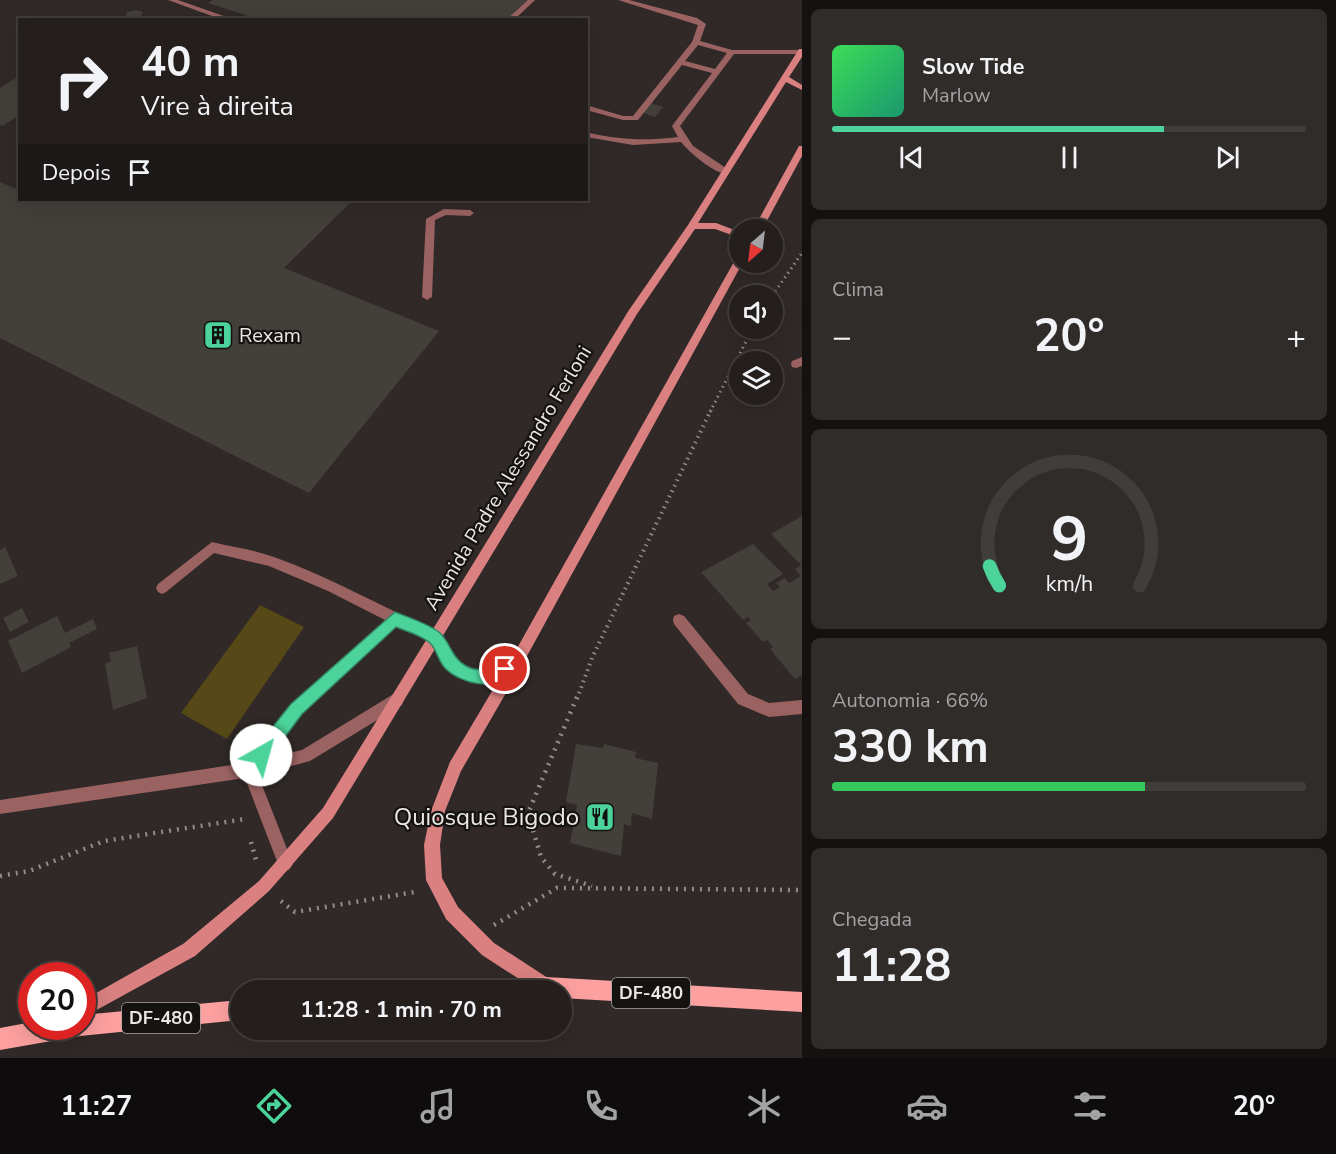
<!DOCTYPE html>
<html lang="pt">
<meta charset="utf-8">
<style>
body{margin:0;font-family:"Nunito Sans",sans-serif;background:#302c2a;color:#f1f3f6;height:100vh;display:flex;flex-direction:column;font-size:22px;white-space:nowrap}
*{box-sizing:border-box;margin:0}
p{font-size:20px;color:#a3a2a4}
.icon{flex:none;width:33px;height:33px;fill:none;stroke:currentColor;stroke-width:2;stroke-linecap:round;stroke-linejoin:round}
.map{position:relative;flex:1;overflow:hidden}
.drawer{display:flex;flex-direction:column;gap:9px;padding:9px;background:#141110;width:534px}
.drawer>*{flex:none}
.top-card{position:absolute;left:18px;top:18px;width:570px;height:183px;border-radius:0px;box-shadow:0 6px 24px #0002,0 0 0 2px #413d3b;background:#241f1d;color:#f1f3f6;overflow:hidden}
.needle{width:39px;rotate:208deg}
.buttons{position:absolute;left:729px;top:219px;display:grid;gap:12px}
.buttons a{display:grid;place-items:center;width:54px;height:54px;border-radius:50%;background:#241f1d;box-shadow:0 6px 24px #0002,0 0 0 2px #413d3b;font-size:30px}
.speed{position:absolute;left:18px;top:962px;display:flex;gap:12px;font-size:30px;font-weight:700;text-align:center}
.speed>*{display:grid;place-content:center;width:78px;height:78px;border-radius:50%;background:#241f1d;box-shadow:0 6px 24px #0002,0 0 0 2px #413d3b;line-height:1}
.speed .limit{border:9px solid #d22;background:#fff;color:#111}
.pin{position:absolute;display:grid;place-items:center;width:51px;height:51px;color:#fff;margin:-26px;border:3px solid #fff;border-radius:50%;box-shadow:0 2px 6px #0007}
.me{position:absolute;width:66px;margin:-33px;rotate:38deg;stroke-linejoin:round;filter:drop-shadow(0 0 4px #0008)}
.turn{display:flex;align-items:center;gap:21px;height:126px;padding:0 24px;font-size:27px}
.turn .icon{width:78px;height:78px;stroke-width:2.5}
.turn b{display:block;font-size:42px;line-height:51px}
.then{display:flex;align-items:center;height:57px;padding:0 24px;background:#0003;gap:12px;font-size:22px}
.big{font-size:45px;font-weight:700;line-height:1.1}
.drawer .tile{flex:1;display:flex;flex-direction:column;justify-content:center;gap:9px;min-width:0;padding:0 21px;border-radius:9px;background:#302c2a}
.drawer .dial{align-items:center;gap:0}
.dial svg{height:156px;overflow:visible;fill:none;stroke:#413d3b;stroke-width:7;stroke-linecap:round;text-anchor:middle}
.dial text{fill:#f1f3f6;stroke:none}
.song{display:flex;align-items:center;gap:18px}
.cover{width:72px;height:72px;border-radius:9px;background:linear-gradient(135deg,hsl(130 70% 55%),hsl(160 70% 35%))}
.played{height:6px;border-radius:3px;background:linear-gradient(90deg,#4cd39b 70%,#413d3b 70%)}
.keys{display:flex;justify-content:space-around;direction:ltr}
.heat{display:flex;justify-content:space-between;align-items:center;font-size:33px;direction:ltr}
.charge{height:9px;border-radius:4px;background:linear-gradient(90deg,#34c759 66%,#413d3b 0)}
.trip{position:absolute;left:230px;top:980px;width:342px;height:60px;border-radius:30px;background:#241f1d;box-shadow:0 6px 24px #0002,0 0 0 2px #413d3b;font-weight:700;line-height:60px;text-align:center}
.tabs{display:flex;height:96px;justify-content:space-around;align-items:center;background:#0e0c0c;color:#a3a2a4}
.tabs .icon{width:42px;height:42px}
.tabs .on{color:#4cd39b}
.tabs b{font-size:27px;color:#f1f3f6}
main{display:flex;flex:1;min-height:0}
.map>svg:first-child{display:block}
.green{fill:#574817}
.building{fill:#433f3a}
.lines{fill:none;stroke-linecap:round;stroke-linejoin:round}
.path-far2{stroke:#918b89;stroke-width:3;stroke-dasharray:1.5 4;stroke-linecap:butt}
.path-far1{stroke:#918b89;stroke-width:4;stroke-dasharray:1.5 4.5;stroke-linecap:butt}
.path{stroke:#918b89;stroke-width:4.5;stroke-dasharray:2 6;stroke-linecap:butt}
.lane{fill:#9b6262;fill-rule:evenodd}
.street{fill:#9b6262;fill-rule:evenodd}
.secondary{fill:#da8081;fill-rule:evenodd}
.primary{fill:#fda0a0;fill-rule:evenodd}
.route{fill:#4cd39b;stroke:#318965;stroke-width:1.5}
.labels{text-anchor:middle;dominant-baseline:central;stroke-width:4.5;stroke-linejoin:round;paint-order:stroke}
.shield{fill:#151311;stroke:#aba7a5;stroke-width:1.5}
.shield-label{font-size:18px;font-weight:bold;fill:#ebe7e5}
.poi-label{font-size:20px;fill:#ebe7e5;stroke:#151311;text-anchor:start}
.street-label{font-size:20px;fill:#ebe7e5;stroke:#151311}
.near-poi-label{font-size:24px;fill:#ebe7e5;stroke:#151311;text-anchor:end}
</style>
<main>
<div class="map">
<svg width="802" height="1058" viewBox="0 0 802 1058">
<rect width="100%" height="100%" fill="#302927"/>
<path class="green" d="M260 605 304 627 227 739 181 713Z"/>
<path class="building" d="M213 0H530L509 20H261L208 3Z
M136 10 143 12 141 17H125L127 12Z
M16 78 20 79V115L2 126 0 125V88Z
M648 102 663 107 655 117 641 112Z
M0 182 17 189 20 187V200H353L284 268 439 331 309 493 0 338Z
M802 516V675L795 679 770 649 773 647 767 640 763 642 746 623 751 620 748 617 743 620 701 572 753 544 783 574 767 584 773 591 780 587 776 583 785 578 789 583 801 576 795 569 801 565 771 534Z
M5 547 18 576 0 584V550Z
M22 608 29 622 10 632 3 618Z
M57 616 65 633 93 619 97 629 69 643 71 647 22 673 8 641Z
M137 646 147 698 113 710 105 664 111 661 109 653Z
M576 744 603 748 604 744 636 752 635 758 658 763 652 819 632 813 631 826 624 824 621 856 570 843 577 805 566 802Z"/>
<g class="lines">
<path class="path-far2" d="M772 296 802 253
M710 412 753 328"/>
<path class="path-far1" d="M577 699 592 658 711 410"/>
<path class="path" d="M577 697 528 813 541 857 555 874 592 886
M251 842 256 860
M0 876 29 871 104 841 245 819
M281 901 295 912 415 892
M494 925 557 888 802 890"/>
<path class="lane" d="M168 0H178L235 20H223Z
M528 0H535L514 20H506Z
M618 0H629L697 18 706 24 700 41 732 50H802L801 54H734L680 126 693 146 729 170V174C715 175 689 152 681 142L633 145 586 137V132C617 140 646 141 678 137L672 126 712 73 682 65 638 120H623L586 110V105L623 116H633L692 42 698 25ZM698 45 727 53 715 69 685 61Z
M444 209 470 210 474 213 470 216 446 215 435 220 432 297 427 300 422 297 426 219Z
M212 542C232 547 255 550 274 557 329 577 380 605 432 630 451 639 453 670 478 672 492 673 504 661 516 657L521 659 523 663 521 667 499 679 478 684 458 677 445 667 430 642 397 626 301 714 267 758 302 750 392 695 397 693 402 695 404 700 402 705 310 761 258 775 293 864 290 869 285 872 280 869 245 778 0 814V800L245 763 291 704 385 620 328 591 269 566 214 553 166 592 162 594 158 592 156 588 158 584Z"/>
<path class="street" d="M802 357V366L796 368 792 367 791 364 792 361Z
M679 614 684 616 748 694 769 703 802 700V714L769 717 738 704 674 624 673 620 674 616Z"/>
<path class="secondary" d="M799 49H802V57L789 77 802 85V90L786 82 698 223H716L740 232V238L715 229H695L637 314 333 818 269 891 195 956 82 1018V1001L183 944 259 881 323 808 629 310 688 225Z
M799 146H802V156L762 230H753Z
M740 257V262H743L521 667 461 771 445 811 440 845 442 878 458 907 494 943 551 980 553 986 552 990H536L482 955 446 919 426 880 424 845 431 811 450 762 511 659 735 260Z"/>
<path class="primary" d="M546 977 802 992V1012L561 998V990H491L494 983 501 980Z
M240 1000V1020L80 1036 0 1050V1028L32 1022V1026H82V1015Z"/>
</g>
<path class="route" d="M395 612C405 616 434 626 441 634 451 645 452 658 466 666 485 677 496 659 510 664L512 669C501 694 460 684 445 668 439 662 437 651 431 644 424 636 406 631 396 627L302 714 267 761 261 763 255 761 253 755 255 749 291 704Z"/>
<defs>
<g id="building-square" transform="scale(1.5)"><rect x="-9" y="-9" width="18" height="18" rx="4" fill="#4cd39b" stroke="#151311"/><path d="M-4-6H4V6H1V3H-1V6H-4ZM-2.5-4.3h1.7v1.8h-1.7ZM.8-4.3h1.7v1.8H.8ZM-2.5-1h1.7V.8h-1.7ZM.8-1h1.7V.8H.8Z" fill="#111"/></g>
<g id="restaurant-square" transform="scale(1.5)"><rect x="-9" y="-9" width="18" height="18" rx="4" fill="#4cd39b" stroke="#151311"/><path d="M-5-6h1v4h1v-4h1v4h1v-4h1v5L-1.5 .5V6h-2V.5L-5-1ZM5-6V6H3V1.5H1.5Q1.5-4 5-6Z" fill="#111"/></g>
</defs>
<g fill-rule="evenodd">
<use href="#building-square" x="218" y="335"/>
<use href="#restaurant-square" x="600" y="817"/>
</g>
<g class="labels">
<g class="shield">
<rect x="612" y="978" width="78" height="30" rx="4.5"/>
<rect x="122" y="1003" width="78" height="30" rx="4.5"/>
</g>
<g class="shield-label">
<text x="651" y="993">DF-480</text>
<text x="161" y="1018">DF-480</text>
</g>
<g class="poi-label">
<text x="239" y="335">Rexam</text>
</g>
<g class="street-label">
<text transform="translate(508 478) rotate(-59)">Avenida Padre Alessandro Ferloni</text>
</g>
<g class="near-poi-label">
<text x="579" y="817">Quiosque Bigodo</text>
</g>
</g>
</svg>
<div class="buttons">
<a><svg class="needle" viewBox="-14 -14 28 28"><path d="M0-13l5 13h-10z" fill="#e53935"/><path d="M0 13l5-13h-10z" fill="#a3a2a4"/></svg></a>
<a><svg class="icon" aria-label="sound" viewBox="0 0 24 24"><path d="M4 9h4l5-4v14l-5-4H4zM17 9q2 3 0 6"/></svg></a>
<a><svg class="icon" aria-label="layers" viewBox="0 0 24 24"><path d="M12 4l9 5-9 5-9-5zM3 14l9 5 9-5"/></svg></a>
</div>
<div class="speed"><div class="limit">20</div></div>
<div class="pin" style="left:505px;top:669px;background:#d93025"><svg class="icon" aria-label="arrive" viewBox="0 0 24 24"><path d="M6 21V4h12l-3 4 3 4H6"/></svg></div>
<svg class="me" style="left:261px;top:755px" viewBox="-20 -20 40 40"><circle r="19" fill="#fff"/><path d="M0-13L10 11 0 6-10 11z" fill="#4cd39b"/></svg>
<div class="trip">11:28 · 1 min · 70 m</div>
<div class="top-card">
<div class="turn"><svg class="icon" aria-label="right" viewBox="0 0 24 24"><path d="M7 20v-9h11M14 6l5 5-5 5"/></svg><div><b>40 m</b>Vire à direita</div></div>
<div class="then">Depois<svg class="icon" aria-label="arrive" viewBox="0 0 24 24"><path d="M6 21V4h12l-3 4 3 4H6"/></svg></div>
</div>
</div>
<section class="drawer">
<div class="tile">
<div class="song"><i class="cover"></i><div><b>Slow Tide</b><p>Marlow</p></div></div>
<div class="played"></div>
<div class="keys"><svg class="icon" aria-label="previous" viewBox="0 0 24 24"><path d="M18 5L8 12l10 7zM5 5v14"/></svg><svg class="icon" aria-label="pause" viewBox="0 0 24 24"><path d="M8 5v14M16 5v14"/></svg><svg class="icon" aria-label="next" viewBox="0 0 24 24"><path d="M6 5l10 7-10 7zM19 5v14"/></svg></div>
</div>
<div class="tile"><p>Clima</p>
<div class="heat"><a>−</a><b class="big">20°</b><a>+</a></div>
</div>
<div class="tile dial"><svg viewBox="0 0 100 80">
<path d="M14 69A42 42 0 1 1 86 69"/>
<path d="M14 69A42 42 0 0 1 9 59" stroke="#4cd39b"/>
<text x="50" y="56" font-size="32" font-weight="700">9</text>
<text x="50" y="72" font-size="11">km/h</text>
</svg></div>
<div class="tile"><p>Autonomia · 66%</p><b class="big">330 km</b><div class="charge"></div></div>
<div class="tile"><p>Chegada</p><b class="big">11:28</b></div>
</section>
</main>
<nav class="tabs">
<b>11:27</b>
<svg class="icon on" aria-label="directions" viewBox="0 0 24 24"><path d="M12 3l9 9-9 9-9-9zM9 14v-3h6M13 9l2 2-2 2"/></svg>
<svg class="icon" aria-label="music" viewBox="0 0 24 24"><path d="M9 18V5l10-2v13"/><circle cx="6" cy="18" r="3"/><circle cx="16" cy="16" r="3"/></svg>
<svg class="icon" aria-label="phone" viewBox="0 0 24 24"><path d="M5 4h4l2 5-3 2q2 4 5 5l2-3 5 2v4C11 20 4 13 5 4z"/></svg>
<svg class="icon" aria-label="climate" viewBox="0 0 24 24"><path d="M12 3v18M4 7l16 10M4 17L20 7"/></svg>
<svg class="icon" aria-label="car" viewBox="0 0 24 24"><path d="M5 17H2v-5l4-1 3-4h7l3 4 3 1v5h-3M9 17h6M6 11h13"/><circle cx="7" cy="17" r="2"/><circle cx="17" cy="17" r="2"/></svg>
<svg class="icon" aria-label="filters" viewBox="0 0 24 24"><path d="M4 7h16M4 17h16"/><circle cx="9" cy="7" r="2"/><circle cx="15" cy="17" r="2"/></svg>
<b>20°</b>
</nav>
